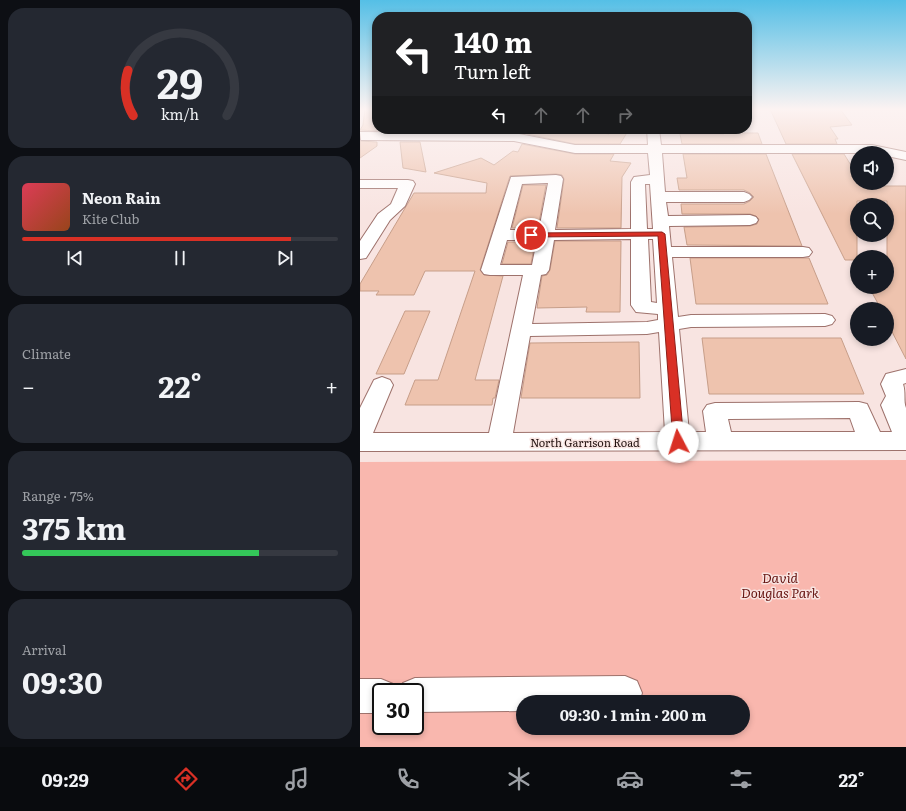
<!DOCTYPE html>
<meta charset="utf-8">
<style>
body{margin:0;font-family:Literata,serif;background:#242831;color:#f1f3f6;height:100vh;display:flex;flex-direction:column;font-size:15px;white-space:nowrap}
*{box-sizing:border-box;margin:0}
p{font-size:13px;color:#9ea1a6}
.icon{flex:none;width:22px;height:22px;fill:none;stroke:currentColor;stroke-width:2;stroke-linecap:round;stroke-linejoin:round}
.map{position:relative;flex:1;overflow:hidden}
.sheet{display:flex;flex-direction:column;gap:8px;padding:8px;background:#0d0f14;width:360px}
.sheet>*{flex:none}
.banner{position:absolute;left:12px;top:12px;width:380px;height:122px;border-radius:16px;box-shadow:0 2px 6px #0003;background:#202124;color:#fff;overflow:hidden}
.tools{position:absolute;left:490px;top:146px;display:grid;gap:8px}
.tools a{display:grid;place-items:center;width:44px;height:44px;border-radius:50%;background:#171b24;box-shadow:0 2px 6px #0003;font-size:20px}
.speed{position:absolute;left:12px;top:683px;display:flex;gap:8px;font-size:20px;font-weight:700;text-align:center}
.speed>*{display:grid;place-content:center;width:52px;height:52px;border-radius:50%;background:#171b24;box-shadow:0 2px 6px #0003;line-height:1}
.speed .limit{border:2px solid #111;border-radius:6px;background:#fff;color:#111}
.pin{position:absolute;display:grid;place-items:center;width:34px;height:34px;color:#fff;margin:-17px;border:2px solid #fff;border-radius:50%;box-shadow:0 1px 4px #0007}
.me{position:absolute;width:44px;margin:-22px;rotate:355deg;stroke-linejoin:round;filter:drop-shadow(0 0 3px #0008)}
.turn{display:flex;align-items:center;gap:14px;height:84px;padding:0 16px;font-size:18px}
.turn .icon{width:52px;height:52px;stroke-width:2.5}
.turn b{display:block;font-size:28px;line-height:34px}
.lanes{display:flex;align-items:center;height:38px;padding:0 16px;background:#0003;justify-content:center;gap:20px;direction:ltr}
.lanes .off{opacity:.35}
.big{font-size:30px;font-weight:700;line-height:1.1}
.sheet .card{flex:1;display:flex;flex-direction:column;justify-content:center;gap:6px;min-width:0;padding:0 14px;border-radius:16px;background:#242831}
.sheet .dial{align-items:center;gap:0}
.dial svg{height:104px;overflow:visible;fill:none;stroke:#363941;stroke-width:7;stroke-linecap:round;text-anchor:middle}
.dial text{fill:#f1f3f6;stroke:none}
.song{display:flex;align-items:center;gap:12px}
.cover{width:48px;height:48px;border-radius:6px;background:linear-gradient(135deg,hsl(350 70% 55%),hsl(20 70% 35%))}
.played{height:4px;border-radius:2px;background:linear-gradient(90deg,#d93025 85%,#363941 85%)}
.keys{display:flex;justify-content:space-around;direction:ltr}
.heat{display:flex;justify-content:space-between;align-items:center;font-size:22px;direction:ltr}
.charge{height:6px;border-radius:3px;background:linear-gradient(90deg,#34c759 75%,#363941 0)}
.trip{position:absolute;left:156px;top:695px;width:234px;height:40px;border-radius:20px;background:#171b24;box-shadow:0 2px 6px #0003;font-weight:700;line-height:40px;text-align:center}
.tab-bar{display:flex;height:64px;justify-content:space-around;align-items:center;background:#090b0e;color:#9ea1a6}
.tab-bar .icon{width:28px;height:28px}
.tab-bar .current{color:#d93025}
.tab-bar b{font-size:18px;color:#f1f3f6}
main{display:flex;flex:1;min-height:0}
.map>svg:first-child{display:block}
.green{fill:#f9b7ae;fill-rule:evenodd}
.building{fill:#eec3ae;stroke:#c79e89}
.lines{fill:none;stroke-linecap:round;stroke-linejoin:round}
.minor-casing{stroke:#9e726c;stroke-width:2}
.minor{fill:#fff;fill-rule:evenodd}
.route{fill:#d93025;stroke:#8d1f18}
.labels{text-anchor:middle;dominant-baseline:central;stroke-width:3;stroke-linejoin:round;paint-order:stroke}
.street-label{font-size:11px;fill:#22110f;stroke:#f8e4e1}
.near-park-label{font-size:13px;font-style:italic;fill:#661411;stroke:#f8e4e1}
</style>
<main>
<section class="sheet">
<div class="card dial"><svg viewBox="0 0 100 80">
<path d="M14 69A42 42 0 1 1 86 69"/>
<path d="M14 69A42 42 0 0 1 10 34" stroke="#d93025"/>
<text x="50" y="56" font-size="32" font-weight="700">29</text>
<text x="50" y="72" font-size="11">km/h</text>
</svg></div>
<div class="card">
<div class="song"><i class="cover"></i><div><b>Neon Rain</b><p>Kite Club</p></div></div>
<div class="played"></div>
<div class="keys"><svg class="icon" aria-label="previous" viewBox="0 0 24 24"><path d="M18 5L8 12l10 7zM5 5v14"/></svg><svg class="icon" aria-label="pause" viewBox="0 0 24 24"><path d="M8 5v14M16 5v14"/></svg><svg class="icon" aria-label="next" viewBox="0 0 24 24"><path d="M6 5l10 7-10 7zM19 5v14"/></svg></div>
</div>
<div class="card"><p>Climate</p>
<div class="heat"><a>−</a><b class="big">22°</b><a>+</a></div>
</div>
<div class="card"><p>Range · 75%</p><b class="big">375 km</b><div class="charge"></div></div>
<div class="card"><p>Arrival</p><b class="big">09:30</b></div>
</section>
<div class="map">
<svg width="546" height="747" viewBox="0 0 546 747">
<rect width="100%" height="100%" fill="#f8e4e1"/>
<path class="green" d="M546 460V747H0V462ZM21 692H55V726H21ZM163 702H383V728H163Z"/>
<path class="building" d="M5 109H17V131L0 130 3 125Z
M410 109H480L492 125 470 127 478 139H475L477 144H426Z
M170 129H219L249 134 251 130 268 131 260 144H215L167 134Z
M363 133H398L402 144H322L320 134H364Z
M0 141 17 142V146L0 158Z
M40 142H60L66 172 43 168Z
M162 144 215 154H254L250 161 271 163 262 177 261 228H197L204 179 202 175 196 174 150 176 120 270 124 275 143 276 115 380H139L135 398H133L132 405H45L55 380H78L115 271H65L54 295H16L19 291H0V284L54 193H126L127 183 74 173 121 158 134 165 153 151 158 152Z
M323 154H406L442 246 327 245 324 227 390 226 397 224 399 219 396 216 390 214H322L321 204H384L390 201 394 197 390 193 384 190H319L317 178H327Z
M432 154H484L497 175V183H502L504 186H546V359L527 322V309H521L509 287H527V201H497V260H485Z
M163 185H186L178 228H152Z
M195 241H261L260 312H226L227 307 177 308 182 276 187 275 190 270Z
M148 242H175L171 264H142Z
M330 258H449L468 304H336Z
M45 311H70L44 374H16Z
M342 338H481L504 394H349Z
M279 342 280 398H161L170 343Z"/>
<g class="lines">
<g class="minor-casing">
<path id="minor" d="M287 129H299L301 145H512L546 152V160L527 156V153H302L305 192H384L389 194 392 197 389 200 384 202H306L308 216 390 215 396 217 398 220 396 223 390 225 309 226 311 247H443L449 248 452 252 449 256 443 257H312L318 317 331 315 465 314 472 316 475 320 472 324 465 326 331 327 319 329 329 432H346L343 411 347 405 355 403 499 402 507 404 520 432H532L521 405 526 396 521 384 526 374 546 369V383L543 384C546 393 543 401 546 408V450L0 451V408L14 380 22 377 30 380 33 385 13 433H129L163 275H130L124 274 121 270 151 177 196 175 201 176 203 179 195 230 271 229V182L274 177 290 175 288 153H215L154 141 1 140 0 132 154 133 215 145H288ZM188 183 179 230H150L162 184ZM285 184H290L293 229H287ZM271 239V305L276 312 298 314V320L287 322 172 324 181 275 186 274 189 270 194 240ZM288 239H293L297 303 291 302ZM147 240H177L172 265H140ZM299 332 305 432 153 433 170 336 287 334ZM490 418 495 432H371L368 419Z
M0 180H48L53 181 55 184 45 206 30 220 6 258 0 259V241L18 214 31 204 38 188H0Z
M265 676 277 681 282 693 279 702H163V711L55 712V692H39L43 683 55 678Z
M0 679H21L33 684 37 692H21V713H0Z"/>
</g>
<use href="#minor" class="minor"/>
</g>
<linearGradient id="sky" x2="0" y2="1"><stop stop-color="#55bfe6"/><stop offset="0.51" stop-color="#fcf3f2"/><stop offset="1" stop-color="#fcf3f2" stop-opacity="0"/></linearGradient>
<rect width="546" height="214" fill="url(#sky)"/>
<path class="route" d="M302 232 305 234 324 442 322 444H315L313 442 298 236 171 237 168 235 171 233Z"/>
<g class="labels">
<g class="street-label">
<text x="225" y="442">North Garrison Road</text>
</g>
<g class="near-park-label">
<text x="420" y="577">David<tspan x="420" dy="15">Douglas Park</tspan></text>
</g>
</g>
</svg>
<div class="tools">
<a><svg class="icon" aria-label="sound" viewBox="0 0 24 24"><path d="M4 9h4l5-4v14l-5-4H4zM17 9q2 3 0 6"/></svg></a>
<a><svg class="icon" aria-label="search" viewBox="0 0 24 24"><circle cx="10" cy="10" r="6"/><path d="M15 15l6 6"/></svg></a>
<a>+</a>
<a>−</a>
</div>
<div class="speed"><div class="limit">30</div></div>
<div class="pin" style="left:171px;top:235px;background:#d93025"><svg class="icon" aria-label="arrive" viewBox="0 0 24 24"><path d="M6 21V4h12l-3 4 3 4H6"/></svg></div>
<svg class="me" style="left:318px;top:442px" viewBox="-20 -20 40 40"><circle r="19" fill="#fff"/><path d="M0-13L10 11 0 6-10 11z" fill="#d93025"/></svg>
<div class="trip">09:30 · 1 min · 200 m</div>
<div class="banner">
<div class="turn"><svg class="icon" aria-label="left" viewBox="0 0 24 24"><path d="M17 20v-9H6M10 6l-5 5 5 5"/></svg><div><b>140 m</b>Turn left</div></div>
<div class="lanes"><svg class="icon" aria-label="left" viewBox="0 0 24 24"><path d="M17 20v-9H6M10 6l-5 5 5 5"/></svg><svg class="icon off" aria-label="ahead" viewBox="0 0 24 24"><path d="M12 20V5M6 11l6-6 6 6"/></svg><svg class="icon off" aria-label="ahead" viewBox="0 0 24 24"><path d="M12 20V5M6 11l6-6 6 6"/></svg><svg class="icon off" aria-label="right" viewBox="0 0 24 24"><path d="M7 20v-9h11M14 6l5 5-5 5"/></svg></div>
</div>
</div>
</main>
<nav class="tab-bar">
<b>09:29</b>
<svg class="icon current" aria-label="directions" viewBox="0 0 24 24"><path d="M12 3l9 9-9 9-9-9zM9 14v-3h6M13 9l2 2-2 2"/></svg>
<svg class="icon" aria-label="music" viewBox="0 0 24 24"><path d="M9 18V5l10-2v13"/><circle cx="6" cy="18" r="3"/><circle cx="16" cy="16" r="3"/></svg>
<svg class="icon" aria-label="phone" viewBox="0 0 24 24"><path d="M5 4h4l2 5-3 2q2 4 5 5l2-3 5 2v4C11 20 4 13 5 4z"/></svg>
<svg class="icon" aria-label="climate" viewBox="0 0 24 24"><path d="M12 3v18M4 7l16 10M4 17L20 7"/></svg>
<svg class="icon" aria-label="car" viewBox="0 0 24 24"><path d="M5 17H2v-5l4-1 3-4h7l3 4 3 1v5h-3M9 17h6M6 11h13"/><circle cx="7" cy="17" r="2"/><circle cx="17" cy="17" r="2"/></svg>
<svg class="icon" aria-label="filters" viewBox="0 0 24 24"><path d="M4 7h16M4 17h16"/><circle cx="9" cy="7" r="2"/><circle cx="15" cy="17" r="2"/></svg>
<b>22°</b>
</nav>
